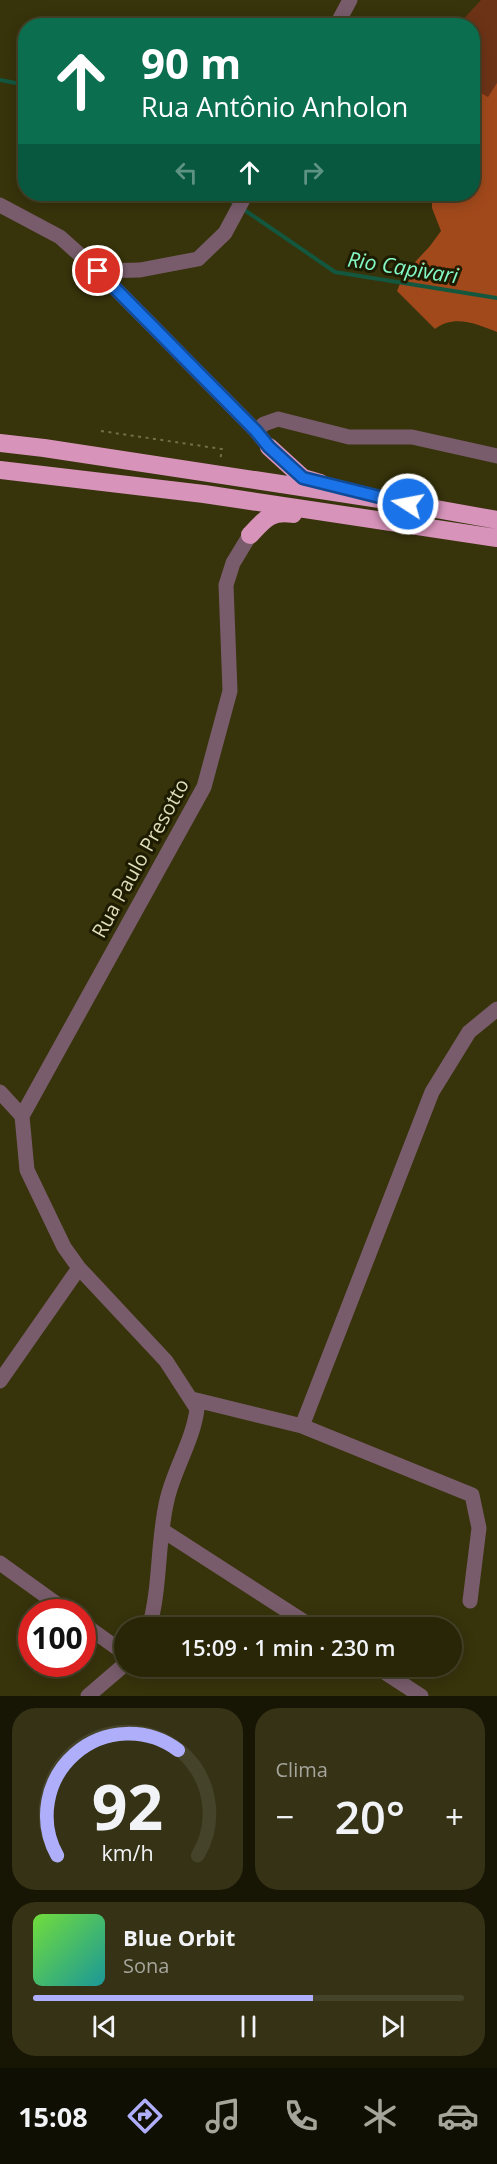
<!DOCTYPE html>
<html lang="pt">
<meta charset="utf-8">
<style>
body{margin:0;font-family:"Open Sans",sans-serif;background:#353216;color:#f1f3f6;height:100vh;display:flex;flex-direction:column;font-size:22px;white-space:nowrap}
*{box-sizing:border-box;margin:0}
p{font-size:20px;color:#a5a59c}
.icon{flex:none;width:33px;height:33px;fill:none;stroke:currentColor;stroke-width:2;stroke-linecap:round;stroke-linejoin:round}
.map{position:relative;height:1696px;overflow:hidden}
.panel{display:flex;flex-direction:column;gap:12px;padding:12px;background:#171504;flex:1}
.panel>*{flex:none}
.hud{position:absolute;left:18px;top:18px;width:462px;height:183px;border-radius:24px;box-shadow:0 3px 15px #0003,0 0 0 2px #454329;background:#0b6e4f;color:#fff;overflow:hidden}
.speed{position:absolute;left:18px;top:1599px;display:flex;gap:12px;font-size:30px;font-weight:700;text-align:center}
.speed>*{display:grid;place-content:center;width:78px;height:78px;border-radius:50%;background:#292608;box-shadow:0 3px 15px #0003,0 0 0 2px #454329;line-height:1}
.speed .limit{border:9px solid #d22;background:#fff;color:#111}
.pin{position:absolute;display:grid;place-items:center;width:51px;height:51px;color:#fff;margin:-26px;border:3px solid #fff;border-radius:50%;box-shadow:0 2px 6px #0007}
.me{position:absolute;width:66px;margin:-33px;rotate:281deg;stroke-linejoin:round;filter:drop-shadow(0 0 4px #0008)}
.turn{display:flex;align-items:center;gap:21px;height:126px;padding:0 24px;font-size:27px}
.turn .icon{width:78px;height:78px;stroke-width:2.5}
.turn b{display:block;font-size:42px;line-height:51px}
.lanes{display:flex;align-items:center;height:57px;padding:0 24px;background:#0003;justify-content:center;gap:30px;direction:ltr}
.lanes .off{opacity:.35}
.big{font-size:45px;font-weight:600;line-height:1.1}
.panel .card{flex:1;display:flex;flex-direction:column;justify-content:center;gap:9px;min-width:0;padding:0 21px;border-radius:24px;background:#353216}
.panel .dial{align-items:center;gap:0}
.dial svg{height:156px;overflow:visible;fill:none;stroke:#454329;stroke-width:7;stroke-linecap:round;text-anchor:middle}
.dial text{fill:#f1f3f6;stroke:none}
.song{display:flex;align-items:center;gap:18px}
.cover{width:72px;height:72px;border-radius:9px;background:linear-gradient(135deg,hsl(100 70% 55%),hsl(180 70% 35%))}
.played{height:6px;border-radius:3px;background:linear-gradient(90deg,#afaefa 65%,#454329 65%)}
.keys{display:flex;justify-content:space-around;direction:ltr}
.heat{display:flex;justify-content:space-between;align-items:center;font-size:33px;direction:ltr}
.panel .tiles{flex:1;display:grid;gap:12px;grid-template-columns:1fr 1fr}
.card:last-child{grid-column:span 2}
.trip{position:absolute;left:114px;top:1617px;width:348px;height:60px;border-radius:30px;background:#292608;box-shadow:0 3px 15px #0003,0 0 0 2px #454329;font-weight:600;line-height:60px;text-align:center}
.tab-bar{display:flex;height:96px;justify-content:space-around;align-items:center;background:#100f03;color:#a5a59c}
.tab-bar .icon{width:42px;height:42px}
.tab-bar .selected{color:#afaefa}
.tab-bar b{font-size:27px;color:#f1f3f6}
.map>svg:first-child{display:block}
.green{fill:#6d3316}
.forest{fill:#a2491c}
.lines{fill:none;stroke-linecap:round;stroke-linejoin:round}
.stream{stroke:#13573f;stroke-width:4}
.path{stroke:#726f48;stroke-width:2;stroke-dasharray:3 4.5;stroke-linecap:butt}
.minor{stroke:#785c6b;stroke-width:15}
.highway{stroke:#d793ba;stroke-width:18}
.route-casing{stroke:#114b97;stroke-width:15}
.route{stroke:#1a73e8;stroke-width:10}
.labels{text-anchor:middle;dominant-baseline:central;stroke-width:6;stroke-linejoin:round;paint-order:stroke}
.street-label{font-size:20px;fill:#dfddb9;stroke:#1d1b00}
.water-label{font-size:21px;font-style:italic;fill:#84f9c8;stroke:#1d1b00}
</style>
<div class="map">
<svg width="497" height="1696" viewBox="0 0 497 1696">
<rect width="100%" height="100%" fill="#37330b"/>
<path class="green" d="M481 0H497V92L487 103 473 88 472 26H457Z"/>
<path class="forest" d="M497 83V332C477 324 454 314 435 329L397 291 404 274 430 246 441 231 432 208V196L434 194H472L473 98 481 93 488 97Z"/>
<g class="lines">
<path class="stream" d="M0 80 26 85
M219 194 237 205
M243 209 335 272 497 298"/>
<path class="path" d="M101 431 222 449 220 461"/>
<path class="minor" d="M336 26 350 0
M0 205 60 237 98 271 256 431 269 447
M98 271 140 270 198 259 225 233 246 194
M256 431 264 424 278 419 349 437H412L497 456
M0 1092 22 1116
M22 1116 204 787 230 691 226 585 233 563 250 535
M22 1116 27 1170 64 1247 79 1268 166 1361 197 1409C193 1441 174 1469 167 1500 157 1542 161 1586 149 1628
M0 1381 79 1268
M192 1399 302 1426 472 1495 479 1528 470 1601
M302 1426 432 1092 469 1032 497 1009
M162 1530 314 1628
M0 1563 68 1612
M82 1623 124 1653
M375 1666 421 1696
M88 1696 124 1665"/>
<path class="highway" d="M0 443 44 448 386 500 497 520
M269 447 303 478 320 483
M0 470 204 494 497 538
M250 535C264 520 271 510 293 514"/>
</g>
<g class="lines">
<g class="route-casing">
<path id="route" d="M98 271 256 431 269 447 303 478 408 504"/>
</g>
<use href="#route" class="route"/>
</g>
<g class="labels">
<g class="street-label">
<text transform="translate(140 858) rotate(-61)">Rua Paulo Presotto</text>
</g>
<g class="water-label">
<text transform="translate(403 267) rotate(9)">Rio Capivari</text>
</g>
</g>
</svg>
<div class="speed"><div class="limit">100</div></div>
<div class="pin" style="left:98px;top:271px;background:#d93025"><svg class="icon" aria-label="arrive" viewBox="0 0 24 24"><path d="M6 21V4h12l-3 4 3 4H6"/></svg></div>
<svg class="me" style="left:408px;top:504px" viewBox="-20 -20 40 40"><circle r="17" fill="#1a73e8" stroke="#fff" stroke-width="3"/><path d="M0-11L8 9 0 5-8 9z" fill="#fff"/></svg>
<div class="trip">15:09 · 1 min · 230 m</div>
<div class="hud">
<div class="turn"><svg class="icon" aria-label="ahead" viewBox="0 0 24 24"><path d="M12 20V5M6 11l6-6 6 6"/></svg><div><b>90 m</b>Rua Antônio Anholon</div></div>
<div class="lanes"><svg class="icon off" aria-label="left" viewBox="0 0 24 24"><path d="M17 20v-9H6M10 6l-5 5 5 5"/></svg><svg class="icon" aria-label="ahead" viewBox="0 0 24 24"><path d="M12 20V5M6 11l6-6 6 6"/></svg><svg class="icon off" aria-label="right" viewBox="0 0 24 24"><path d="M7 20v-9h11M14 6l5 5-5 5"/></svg></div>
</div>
</div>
<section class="panel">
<div class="tiles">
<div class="card dial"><svg viewBox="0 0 100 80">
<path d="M14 69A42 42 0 1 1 86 69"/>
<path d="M14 69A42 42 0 0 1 76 15" stroke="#afaefa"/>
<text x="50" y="56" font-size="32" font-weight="700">92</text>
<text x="50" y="72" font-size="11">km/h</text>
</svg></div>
<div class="card"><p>Clima</p>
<div class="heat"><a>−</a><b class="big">20°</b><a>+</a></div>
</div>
<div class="card">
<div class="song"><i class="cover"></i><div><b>Blue Orbit</b><p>Sona</p></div></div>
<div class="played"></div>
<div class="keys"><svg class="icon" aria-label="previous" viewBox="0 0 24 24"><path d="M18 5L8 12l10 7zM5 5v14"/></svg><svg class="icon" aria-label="pause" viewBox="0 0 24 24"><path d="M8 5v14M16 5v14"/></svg><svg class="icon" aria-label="next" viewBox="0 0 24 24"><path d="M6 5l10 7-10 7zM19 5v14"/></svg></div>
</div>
</div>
</section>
<nav class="tab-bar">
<b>15:08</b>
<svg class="icon selected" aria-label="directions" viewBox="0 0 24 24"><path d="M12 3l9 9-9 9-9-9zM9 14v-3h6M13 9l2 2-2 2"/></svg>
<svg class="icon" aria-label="music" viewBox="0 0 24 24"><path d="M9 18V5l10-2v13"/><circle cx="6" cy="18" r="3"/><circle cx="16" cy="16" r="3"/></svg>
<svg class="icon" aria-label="phone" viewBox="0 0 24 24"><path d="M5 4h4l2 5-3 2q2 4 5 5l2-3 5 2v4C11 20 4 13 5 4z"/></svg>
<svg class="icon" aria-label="climate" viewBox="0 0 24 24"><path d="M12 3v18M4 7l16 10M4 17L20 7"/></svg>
<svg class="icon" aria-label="car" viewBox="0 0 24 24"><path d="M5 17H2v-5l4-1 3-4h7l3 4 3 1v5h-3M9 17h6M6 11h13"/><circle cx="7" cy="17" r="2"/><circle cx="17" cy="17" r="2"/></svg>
</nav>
